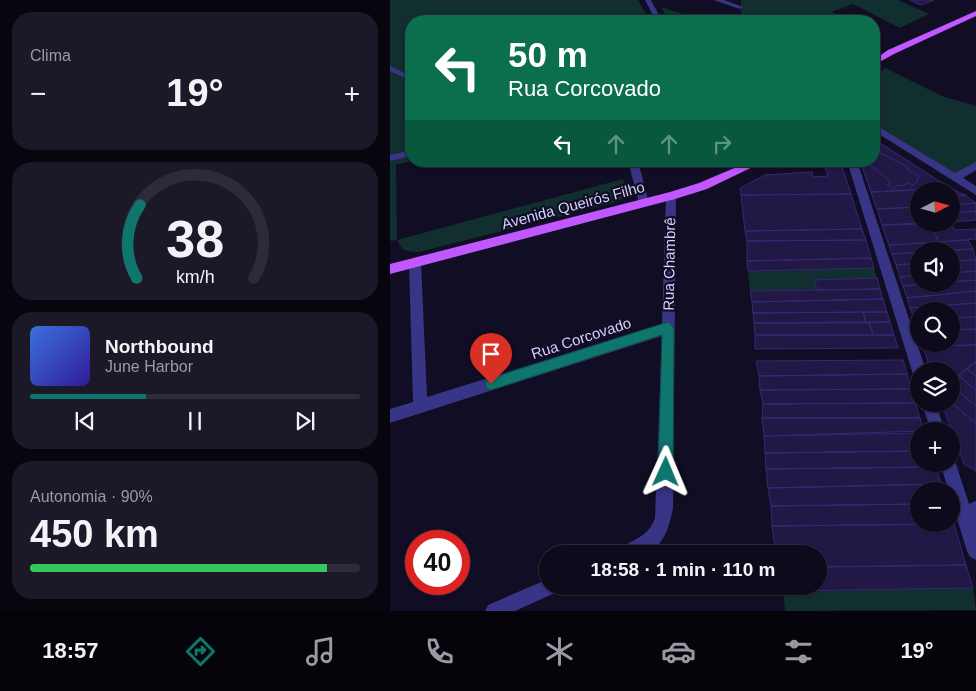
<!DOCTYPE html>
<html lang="pt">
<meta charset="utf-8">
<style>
body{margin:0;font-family:Arial,sans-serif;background:#1b1828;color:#f1f3f6;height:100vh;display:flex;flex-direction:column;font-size:19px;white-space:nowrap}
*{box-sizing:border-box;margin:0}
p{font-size:16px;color:#9a9aa3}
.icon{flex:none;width:28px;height:28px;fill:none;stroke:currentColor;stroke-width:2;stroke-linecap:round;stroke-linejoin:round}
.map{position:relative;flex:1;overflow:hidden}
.details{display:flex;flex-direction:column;gap:12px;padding:12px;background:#07060f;width:390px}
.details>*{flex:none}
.hud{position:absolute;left:15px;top:15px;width:475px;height:152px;border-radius:20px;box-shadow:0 1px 4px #0004,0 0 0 1px #2d2b3a;background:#0b6e4f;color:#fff;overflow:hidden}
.needle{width:32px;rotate:84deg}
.buttons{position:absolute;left:520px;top:182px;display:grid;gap:10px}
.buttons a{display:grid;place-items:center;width:50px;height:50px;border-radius:50%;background:#0d0a1b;box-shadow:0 1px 4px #0004,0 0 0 1px #2d2b3a;font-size:25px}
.speed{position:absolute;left:15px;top:530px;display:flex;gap:10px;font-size:25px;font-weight:700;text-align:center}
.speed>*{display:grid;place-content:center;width:65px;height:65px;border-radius:50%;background:#0d0a1b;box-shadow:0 1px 4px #0004,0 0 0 1px #2d2b3a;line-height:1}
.speed .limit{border:8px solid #d22;background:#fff;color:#111}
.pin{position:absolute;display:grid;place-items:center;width:42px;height:42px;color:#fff;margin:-51px -21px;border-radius:50% 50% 50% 0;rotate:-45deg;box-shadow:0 0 5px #0007}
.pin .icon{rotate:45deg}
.me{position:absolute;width:55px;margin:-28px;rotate:1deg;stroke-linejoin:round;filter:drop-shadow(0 0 4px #0008)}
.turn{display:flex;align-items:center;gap:18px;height:105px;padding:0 20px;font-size:22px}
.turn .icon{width:65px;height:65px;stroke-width:2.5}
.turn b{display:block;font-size:35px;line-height:42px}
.lanes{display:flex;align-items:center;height:48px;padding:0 20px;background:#0003;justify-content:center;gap:25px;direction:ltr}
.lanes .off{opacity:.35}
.big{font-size:38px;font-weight:700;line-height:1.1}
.details .card{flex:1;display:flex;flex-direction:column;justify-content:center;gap:8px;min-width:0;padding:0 18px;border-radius:20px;background:#1b1828}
.details .dial{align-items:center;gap:0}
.dial svg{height:130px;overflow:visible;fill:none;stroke:#2d2b3a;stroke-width:7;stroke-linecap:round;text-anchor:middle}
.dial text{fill:#f1f3f6;stroke:none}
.song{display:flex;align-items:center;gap:15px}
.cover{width:60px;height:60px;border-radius:8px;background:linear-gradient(135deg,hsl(220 70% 55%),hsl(250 70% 35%))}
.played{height:5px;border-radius:2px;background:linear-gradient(90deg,#0f766e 35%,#2d2b3a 35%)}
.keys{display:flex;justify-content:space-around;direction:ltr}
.heat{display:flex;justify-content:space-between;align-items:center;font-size:28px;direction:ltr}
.charge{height:8px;border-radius:4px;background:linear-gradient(90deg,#34c759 90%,#2d2b3a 0)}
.trip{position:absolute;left:149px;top:545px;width:288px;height:50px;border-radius:25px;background:#0d0a1b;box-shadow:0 1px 4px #0004,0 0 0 1px #2d2b3a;font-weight:700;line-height:50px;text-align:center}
.tabs{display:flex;height:80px;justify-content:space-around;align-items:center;background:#05040b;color:#9a9aa3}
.tabs .icon{width:35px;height:35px}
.tabs .selected{color:#0f766e}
.tabs b{font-size:22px;color:#f1f3f6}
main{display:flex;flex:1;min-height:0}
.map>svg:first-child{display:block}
.green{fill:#102f2e}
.building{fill:#211846;stroke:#372874}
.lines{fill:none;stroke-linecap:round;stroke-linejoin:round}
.minor{fill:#383586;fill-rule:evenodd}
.major{fill:#c057ff;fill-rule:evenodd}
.route{fill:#0f766e;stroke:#0a4d48}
.labels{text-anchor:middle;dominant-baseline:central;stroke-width:4.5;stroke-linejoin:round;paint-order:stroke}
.street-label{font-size:15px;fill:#d6d0ff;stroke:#110d24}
</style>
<main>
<section class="details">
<div class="card"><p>Clima</p>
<div class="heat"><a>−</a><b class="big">19°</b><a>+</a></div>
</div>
<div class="card dial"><svg viewBox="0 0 100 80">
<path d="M14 69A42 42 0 1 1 86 69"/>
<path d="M14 69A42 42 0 0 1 16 24" stroke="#0f766e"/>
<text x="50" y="56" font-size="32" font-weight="700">38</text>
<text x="50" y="72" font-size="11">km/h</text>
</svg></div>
<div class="card">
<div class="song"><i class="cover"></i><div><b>Northbound</b><p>June Harbor</p></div></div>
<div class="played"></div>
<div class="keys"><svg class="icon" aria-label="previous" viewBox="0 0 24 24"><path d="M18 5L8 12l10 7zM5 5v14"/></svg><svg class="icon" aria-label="pause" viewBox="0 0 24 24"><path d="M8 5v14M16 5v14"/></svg><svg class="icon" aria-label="next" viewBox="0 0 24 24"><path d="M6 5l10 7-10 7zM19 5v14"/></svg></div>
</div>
<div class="card"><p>Autonomia · 90%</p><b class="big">450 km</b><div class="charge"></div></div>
</section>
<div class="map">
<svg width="586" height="611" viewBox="0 0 586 611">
<rect width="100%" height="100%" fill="#110d24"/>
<path class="green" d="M0 0H248L260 21H222L208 17 201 21H21V161L6 165 7 240 233 179 236 190 234 198 226 202 29 252C17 252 11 251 7 240L0 241Z
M351 0H508L539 14 510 28 463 4 442 12 459 21H351Z
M271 7 316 21H279Z
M495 68 552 96 586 106V163L565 178 484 128V77Z
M484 268 487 278 425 280 427 290 360 291 358 271Z
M583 588 586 610 395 611 393 591Z"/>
<path class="building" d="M520 0H544L531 5Z
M484 139 560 188 481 192 470 161H484Z
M491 153 518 167 517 169 530 177 526 180 528 182 523 185 519 183 511 186 507 185 504 189 497 185 501 182 480 165 487 160 484 156Z
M433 161H450L461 194 351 195 350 188 375 175 422 172 423 177 438 176Z
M560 188 575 195 561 196V191H529V197L526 190Z
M526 190 529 197V207L487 209 481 192Z
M461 194 472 229 355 231 351 195Z
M575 195 586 203 561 205V196Z
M586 203V211L561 213V205Z
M529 207V223L492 225 487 209Z
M586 211V220L561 222V213Z
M540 224H561L565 230 586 229V239L549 242Z
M540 224 549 242 499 245 492 225Z
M472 229 476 240 357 241 355 231Z
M476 240 481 258 357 261V241Z
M578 240 583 249 502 254 499 245Z
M583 249 586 260 561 261V251H546Z
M529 252V263L506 265 502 254Z
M481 258 484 268 358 271 357 261Z
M586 260V271L561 273V261Z
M529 263V275L510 277 506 265Z
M586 271V280L561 282V273Z
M529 275V284H542L513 286 510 277Z
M487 278 490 289 427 290 424 280Z
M586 280V291L517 298 513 286Z
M490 289 493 299 362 302 360 291Z
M586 291V303L520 308 517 298Z
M493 299 497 312 363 313 362 302Z
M586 303V317L561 318V311H529V319H524L520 308Z
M473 312 476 323H364L363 313Z
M473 312H497L500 322 476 323Z
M586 317V329L561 330V318Z
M479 322H500L504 335H483Z
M479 322 483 335H365L364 323Z
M586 329V345L533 346 532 344H561V330Z
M365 335H504L508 348 365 349Z
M586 345V361L561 381V371H541L533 346Z
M513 360 517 374 369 376 366 361Z
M586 362V376L577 369Z
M577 369 586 376V390L569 376Z
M517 374 521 389 370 390 369 376Z
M569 376 586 390V406L561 385V381Z
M561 385 586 406V424L561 402Z
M521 389 525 403 373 404 370 390Z
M561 402 586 424V471L574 464 552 404Z
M525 403 530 418H372L373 404Z
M372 418H530L533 431 374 436Z
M529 433V451L375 453 374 436Z
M529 451V464H545L546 467 376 469 375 453Z
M546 467 551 484 378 488 376 469Z
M551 484 553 491H529V504L381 506 378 488Z
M529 504V524H561V517L564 524 382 526 381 506Z
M564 524 576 565 428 567V554H386L382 526Z
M576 565 583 588 393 591 392 586H428V567Z"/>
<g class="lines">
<path class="minor" d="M255 0H261L272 21H266Z
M324 0H334L353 7 350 9Z
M0 66 21 76V81L0 71Z
M484 124 565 173 586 162V170L573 178 586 186V195L484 131Z
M21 150V156L0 161V155Z
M238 161H248L259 203 258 206H250L249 203Z
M457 161H467L536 371H529V377L524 376 522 371Z
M281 192 286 196 283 508C280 524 274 548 255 554 247 556 236 554 228 554 234 539 257 542 265 518L272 336 0 423V409L23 402 19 263 25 258 31 263 37 397 272 324 276 196Z
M532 404H546L555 431H541Z
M561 458 566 464 579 504 586 501V560L580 557 577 551 561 499V491H559L550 464H561Z
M158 579V586H170L167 592 125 611H95L98 605Z"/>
<path class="major" d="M586 11V16L504 54 484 65V60L498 50Z
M361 161H375L317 189 285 199 0 274V264L280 192 309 183Z"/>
</g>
<path class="route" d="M278 322 284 328 283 472 281 477 276 479 270 477 268 472 272 335 101 390 97 388 95 384 97 380 101 378Z"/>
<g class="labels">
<g class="street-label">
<text transform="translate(183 205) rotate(-15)">Avenida Queirós Filho</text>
<text transform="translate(279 264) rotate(-89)">Rua Chambrê</text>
<text transform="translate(191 338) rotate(-18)">Rua Corcovado</text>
</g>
</g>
</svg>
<div class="buttons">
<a><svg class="needle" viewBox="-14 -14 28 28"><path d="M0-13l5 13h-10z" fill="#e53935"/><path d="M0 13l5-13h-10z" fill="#9a9aa3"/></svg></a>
<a><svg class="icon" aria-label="sound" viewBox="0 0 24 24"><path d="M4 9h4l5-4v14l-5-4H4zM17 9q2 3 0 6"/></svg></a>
<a><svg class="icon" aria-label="search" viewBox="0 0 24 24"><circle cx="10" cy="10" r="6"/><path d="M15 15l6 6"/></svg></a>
<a><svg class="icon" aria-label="layers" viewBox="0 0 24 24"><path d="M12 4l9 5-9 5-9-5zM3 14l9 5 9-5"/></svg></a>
<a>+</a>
<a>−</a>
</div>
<div class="speed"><div class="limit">40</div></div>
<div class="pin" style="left:101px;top:384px;background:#d93025"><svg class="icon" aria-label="arrive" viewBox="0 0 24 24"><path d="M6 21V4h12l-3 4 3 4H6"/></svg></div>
<svg class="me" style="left:276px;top:472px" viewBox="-20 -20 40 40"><path d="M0-17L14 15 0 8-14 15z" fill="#0f766e" stroke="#fff" stroke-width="4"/></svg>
<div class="trip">18:58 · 1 min · 110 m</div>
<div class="hud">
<div class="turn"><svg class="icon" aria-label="left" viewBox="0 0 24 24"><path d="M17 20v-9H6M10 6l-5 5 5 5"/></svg><div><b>50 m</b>Rua Corcovado</div></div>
<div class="lanes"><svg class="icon" aria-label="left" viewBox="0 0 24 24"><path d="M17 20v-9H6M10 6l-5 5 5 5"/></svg><svg class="icon off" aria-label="ahead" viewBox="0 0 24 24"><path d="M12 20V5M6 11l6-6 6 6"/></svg><svg class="icon off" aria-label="ahead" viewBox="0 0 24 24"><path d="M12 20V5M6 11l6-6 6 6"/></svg><svg class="icon off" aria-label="right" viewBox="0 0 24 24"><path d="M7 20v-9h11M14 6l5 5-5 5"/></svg></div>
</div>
</div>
</main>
<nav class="tabs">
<b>18:57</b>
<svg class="icon selected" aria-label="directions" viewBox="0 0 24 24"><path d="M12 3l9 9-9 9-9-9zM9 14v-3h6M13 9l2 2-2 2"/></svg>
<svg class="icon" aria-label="music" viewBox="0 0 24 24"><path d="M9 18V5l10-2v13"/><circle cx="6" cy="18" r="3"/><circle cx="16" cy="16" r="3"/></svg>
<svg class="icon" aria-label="phone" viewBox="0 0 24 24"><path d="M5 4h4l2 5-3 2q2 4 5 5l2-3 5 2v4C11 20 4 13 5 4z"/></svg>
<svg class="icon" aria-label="climate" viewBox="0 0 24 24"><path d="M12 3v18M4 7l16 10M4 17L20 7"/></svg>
<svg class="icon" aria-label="car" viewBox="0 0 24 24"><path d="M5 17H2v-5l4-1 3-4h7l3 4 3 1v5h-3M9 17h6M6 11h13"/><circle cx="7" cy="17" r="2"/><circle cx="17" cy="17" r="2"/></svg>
<svg class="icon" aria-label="filters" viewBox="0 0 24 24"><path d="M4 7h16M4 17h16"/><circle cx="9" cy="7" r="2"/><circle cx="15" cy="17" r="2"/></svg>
<b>19°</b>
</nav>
